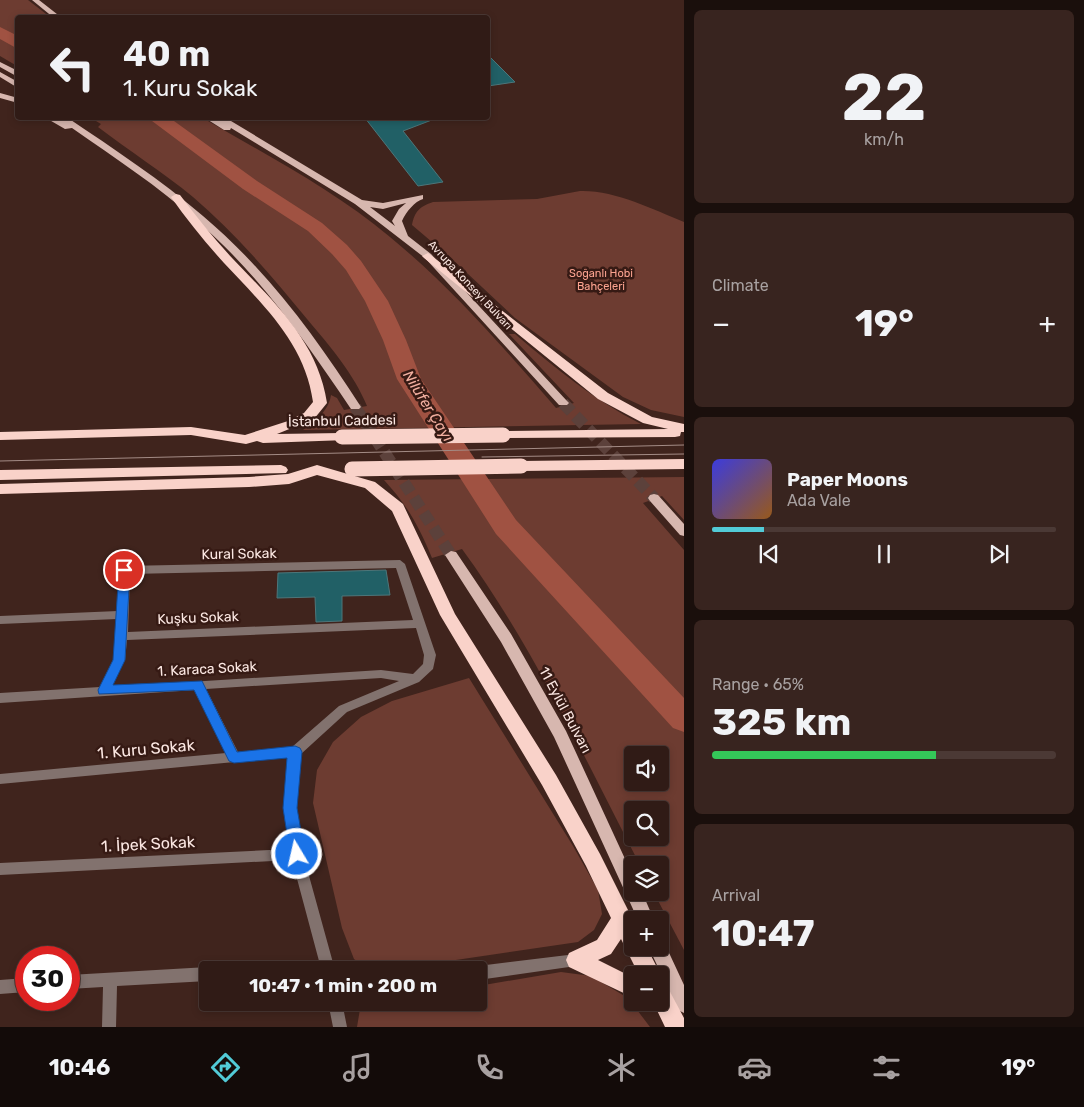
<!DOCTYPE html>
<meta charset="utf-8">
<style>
body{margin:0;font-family:Rubik,sans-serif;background:#38241f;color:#f1f3f6;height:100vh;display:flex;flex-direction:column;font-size:19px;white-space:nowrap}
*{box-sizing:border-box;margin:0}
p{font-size:16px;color:#a8a1a1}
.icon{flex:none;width:28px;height:28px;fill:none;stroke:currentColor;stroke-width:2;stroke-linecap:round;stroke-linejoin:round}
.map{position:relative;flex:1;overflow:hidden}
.details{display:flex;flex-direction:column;gap:10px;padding:10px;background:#1a0f0c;width:400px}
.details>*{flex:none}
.hud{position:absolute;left:15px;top:15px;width:475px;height:105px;border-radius:5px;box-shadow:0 2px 8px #0003,0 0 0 1px #4b3935;background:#301b16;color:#f1f3f6;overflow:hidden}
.fabs{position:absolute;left:624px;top:746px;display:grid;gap:10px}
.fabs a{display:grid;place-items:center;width:45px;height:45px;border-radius:5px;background:#301b16;box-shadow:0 2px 8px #0003,0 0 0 1px #4b3935;font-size:25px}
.speed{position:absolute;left:15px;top:946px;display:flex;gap:10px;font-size:25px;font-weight:700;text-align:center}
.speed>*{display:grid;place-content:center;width:65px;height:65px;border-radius:50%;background:#301b16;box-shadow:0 2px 8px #0003,0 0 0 1px #4b3935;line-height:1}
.speed .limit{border:8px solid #d22;background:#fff;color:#111}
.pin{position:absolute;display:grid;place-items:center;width:42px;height:42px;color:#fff;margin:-21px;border:2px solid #fff;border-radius:50%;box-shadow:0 1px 5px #0007}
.me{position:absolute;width:55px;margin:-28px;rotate:351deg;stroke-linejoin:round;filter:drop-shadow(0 0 4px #0008)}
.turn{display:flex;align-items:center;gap:18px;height:105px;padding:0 25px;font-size:22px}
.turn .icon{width:65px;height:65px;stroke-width:2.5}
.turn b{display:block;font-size:35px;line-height:42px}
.big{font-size:38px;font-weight:700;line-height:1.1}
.details .widget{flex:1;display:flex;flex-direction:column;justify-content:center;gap:8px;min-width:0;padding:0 18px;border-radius:8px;background:#38241f}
.details .dial{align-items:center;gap:0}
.dial b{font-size:65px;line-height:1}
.song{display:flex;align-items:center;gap:15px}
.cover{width:60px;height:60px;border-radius:8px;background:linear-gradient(135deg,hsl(240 70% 55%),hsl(30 70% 35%))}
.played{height:5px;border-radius:2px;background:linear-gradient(90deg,#52cbd7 15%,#4b3935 15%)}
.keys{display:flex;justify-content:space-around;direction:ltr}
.heat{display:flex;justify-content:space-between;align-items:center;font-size:28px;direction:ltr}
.charge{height:8px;border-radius:4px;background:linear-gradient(90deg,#34c759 65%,#4b3935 0)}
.trip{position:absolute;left:199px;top:961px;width:288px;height:50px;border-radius:5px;background:#301b16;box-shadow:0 2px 8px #0003,0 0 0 1px #4b3935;font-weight:700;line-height:50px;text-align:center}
.dock{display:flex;height:80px;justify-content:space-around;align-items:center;background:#130b09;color:#a8a1a1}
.dock .icon{width:35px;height:35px}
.dock .current{color:#52cbd7}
.dock b{font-size:22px;color:#f1f3f6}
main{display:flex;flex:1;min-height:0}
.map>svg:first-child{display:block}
.green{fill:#6d3c31;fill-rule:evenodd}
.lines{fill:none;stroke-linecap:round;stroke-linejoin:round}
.river{fill:#a05242;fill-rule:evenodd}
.building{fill:#216066;stroke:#4d767a}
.primary-tunnel{stroke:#5c413b;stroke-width:12;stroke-dasharray:12 6;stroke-linecap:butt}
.street{fill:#82726e;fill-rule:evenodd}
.primary{fill:#d7b7af;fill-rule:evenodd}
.highway{fill:#f9d2c9;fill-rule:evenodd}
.tram{stroke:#a48c86;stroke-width:1}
.highway-bridge{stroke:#f9d2c9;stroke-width:15}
.route{fill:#1a73e8;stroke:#114b97}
.labels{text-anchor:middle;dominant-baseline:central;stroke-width:5;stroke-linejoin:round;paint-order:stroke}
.far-park-label{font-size:11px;fill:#fca390;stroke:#361a14}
.far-street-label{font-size:11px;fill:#fbe7e2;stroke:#361a14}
.street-label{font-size:14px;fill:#fbe7e2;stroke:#361a14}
.water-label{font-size:15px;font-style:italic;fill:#f2afa0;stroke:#361a14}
.near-street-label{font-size:16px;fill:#fbe7e2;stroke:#361a14}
</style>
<main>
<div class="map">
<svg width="684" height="1027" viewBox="0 0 684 1027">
<rect width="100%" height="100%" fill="#40241d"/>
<path class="green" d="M0 0H28L50 17 18 18 17 66 0 56Z
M91 118H201L208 121C270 157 335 191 390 237 451 287 504 348 556 408L574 403 509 334H515C555 368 594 400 641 424L303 430C315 422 329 410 331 395L337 398 344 410 367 406C354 374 329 345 307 319 272 276 235 233 193 197 163 172 129 151 98 127L101 124Z
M580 191C615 190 652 209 684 222V417L651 410 623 397 515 318 452 259 412 225C415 211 419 207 433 202L537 199Z
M684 477V520L662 496 643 503 684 550V950L654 893 660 892V865H640C585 759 533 646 462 549L432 558C419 526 407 505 384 480ZM632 755H660V782H632ZM632 810H660V838H632Z
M469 678 573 846 598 890 602 914 594 930 578 942 388 970H369L354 959 342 928 313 803 317 770 333 742 361 717 392 701Z
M561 972 591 976 628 998 650 1027H357L360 1009 374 1004 478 1002V986Z"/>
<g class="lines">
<path class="river" d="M0 27 18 36V49L0 39Z
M148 118H169L174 121 257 181 322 223 347 245 361 261 388 301 406 340 421 379 516 520 684 698V732L673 728 496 534 397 379 383 340 365 301 346 270 332 254 308 231 243 189Z"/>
</g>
<path class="building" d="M488 55 515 82 488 86Z
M365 118H437L403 131 443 182 418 186Z
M386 570 390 595 342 596V621L316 622 315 597 277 598 278 573Z"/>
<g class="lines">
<path class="primary-tunnel" d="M563 403 654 498
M355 407 451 555"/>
<path class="street" d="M400 560 405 564 436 655 433 669 419 682 347 712 301 754 296 808 303 854 335 970H268L270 965 275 963 319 961 292 860 0 875V863L290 849 284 808 288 757 0 784V774L226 753 195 690 0 703V693L100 687 113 660 117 619 0 624V616L118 611 120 570 125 566ZM396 568 413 620 128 632 130 574ZM416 628 424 655 423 664 413 674 381 670 111 687 125 660 127 640ZM381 678 399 681 339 706 292 747 238 752 206 689Z
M576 954 581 955 583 960 581 965 576 966 478 980V970H472L478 966Z
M208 967 213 970H208V981L117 986 116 1027H102L103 987 69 989V975Z
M26 978V992L0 994V980Z
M328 1002H342L347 1027H333Z"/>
<path class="primary" d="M32 0H39L62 18H54Z
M0 62 18 71V77L0 67Z
M0 72 18 82V88L0 77Z
M0 93 18 98V103L0 98Z
M46 118H55L61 120 59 118H68C114 149 161 180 203 216 267 270 316 337 361 407L359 409H351C305 341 260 275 197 221 158 186 115 158 72 128L65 129Z
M205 118H214L218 120 217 118H226L362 200 383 203 423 195V199C415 201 406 212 402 221L408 236 431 254 567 401 569 403 567 405H559L425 258 355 204 231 128 230 130H224ZM406 203 399 209 392 221 395 226 370 207 383 209Z
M654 494 658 495 684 524V536L680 535 650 501 648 498 650 495Z
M451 551 456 552 511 634 566 731 632 874V892H642L654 920H638L554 737 501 642 445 555Z
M660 941 664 942 684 985V1013L678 1010 649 948H660Z"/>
<path class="highway" d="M176 194 180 195C197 217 214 239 233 259 274 302 318 342 327 403L314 419 277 434 342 433 349 437 347 440 263 443 257 441 246 444 191 435 0 440V432L191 427 245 435 288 421 304 413 313 402C305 343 263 305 224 263 205 242 187 220 171 197Z
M428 253 608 393 652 417 684 424V432H681L680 436 675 437 498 438 496 435 498 432 503 431 668 429 643 423 598 399 424 258 422 256Z
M684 459V469L521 471 514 466 521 461Z
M281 465 286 467 288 470 286 473 0 480V470Z
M317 465 375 482 403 504 455 614 556 775 600 854 633 920 632 948H647L661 975 660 976 639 975 621 939 611 954 598 960 632 977V997L569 967 566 960 569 953 597 940 611 918 586 866 542 785 440 615 392 511 365 488 317 475 289 484 249 487 0 494V484L249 477 288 474Z
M660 985 668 988 684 1018V1027H665L653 1002H660Z"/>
<path class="tram" d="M482 457 684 454
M0 461 684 445"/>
<path class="highway-bridge" d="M342 437 503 435
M352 469 521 466"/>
</g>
<path class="route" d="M124 565 130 570 125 660 113 685 202 681 237 752 295 746 300 748 302 752 297 808 305 854 303 858 297 860 292 858 290 854 283 808 287 758 234 763 229 761 194 690 99 694 98 690 113 660 119 570Z"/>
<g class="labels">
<g class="far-park-label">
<text x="601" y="273">Soğanlı Hobi<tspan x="601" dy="13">Bahçeleri</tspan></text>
</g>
<g class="far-street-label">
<text transform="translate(470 285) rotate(47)">Avrupa Konseyi Bulvarı</text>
</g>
<g class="street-label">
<text transform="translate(342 421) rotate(-1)">İstanbul Caddesi</text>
<text transform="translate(239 554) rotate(-1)">Kural Sokak</text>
<text transform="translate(198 618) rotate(-2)">Kuşku Sokak</text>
<text transform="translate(207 669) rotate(-3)">1. Karaca Sokak</text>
<text transform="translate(565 710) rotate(62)">11 Eylül Bulvarı</text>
</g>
<g class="water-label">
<text transform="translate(428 406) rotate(58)">Nilüfer Çayı</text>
</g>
<g class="near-street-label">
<text transform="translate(146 749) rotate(-5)">1. Kuru Sokak</text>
<text transform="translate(148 844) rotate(-3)">1. İpek Sokak</text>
</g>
</g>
</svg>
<div class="fabs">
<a><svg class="icon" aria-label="sound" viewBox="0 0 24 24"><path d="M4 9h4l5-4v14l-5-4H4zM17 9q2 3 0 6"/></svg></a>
<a><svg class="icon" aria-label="search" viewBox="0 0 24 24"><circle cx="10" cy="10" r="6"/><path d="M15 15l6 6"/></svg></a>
<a><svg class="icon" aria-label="layers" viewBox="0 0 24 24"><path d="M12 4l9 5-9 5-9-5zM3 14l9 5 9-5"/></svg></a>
<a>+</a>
<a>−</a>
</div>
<div class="speed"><div class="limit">30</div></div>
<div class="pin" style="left:124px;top:570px;background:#d93025"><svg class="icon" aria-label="arrive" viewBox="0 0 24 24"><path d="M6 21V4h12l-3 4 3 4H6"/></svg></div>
<svg class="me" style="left:297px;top:854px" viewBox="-20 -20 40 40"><circle r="17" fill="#1a73e8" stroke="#fff" stroke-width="3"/><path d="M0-11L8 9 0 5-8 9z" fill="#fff"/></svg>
<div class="trip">10:47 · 1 min · 200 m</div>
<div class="hud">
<div class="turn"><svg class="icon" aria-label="left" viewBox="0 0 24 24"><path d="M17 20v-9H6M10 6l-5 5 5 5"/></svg><div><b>40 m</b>1. Kuru Sokak</div></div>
</div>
</div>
<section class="details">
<div class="widget dial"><b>22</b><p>km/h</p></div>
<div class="widget"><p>Climate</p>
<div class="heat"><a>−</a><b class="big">19°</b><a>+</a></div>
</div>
<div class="widget">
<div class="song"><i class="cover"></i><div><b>Paper Moons</b><p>Ada Vale</p></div></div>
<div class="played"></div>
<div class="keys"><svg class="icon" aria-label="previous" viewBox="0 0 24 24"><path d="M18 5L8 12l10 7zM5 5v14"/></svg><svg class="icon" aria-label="pause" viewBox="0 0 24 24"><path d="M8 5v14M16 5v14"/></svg><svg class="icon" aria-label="next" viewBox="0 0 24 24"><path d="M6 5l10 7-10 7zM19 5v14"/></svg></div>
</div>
<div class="widget"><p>Range · 65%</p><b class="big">325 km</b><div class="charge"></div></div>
<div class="widget"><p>Arrival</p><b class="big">10:47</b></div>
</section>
</main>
<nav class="dock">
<b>10:46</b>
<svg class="icon current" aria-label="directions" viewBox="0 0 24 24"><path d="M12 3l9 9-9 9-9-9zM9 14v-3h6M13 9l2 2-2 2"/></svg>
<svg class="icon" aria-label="music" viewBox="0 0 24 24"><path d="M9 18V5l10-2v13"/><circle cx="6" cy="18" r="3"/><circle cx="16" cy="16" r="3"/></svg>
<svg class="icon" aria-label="phone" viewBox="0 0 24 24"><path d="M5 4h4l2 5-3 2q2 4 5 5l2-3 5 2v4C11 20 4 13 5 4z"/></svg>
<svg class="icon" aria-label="climate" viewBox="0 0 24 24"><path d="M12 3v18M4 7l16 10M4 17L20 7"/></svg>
<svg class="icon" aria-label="car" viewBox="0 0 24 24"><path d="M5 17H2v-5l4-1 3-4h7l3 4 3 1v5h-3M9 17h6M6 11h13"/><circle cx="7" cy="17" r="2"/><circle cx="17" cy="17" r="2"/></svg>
<svg class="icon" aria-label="filters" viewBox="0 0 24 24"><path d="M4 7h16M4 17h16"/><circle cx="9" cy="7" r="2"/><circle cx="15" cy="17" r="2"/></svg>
<b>19°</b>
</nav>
